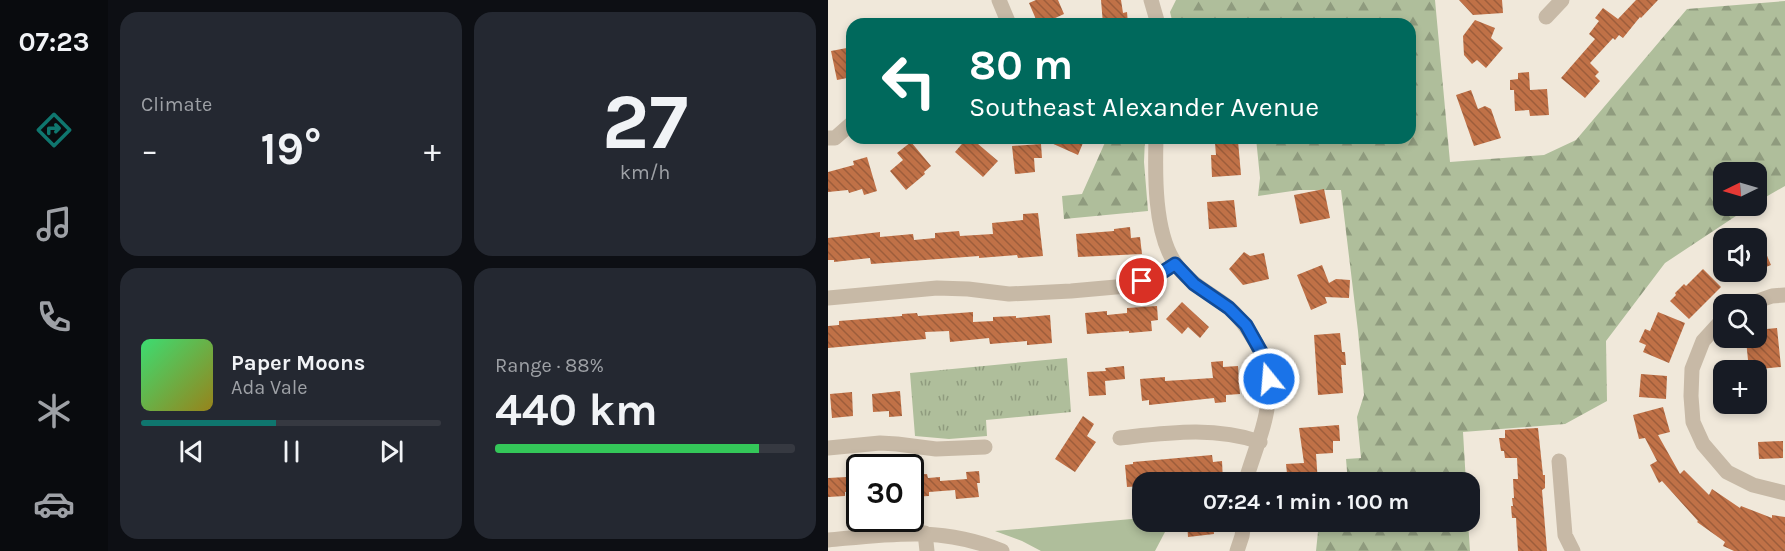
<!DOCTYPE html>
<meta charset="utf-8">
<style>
body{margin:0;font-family:Karla,sans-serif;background:#242831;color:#f1f3f6;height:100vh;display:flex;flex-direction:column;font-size:22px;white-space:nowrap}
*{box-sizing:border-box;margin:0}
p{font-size:20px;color:#9ea1a6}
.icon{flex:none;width:33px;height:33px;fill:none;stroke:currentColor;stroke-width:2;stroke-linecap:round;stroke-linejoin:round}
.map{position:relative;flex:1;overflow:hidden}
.panel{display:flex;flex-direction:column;gap:12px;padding:12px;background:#0d0f14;width:720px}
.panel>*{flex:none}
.hud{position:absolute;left:18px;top:18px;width:570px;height:126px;border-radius:18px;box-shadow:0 3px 9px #0003;background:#00695c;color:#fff;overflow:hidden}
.needle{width:39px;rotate:265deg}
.buttons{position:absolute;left:885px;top:162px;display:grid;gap:12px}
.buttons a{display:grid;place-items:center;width:54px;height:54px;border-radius:12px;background:#171b24;box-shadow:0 3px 9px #0003;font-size:30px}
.speed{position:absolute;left:18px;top:454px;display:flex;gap:12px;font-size:30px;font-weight:700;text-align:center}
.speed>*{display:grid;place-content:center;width:78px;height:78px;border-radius:50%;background:#171b24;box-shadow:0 3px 9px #0003;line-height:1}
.speed .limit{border:3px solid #111;border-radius:9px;background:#fff;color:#111}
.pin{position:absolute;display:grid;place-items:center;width:51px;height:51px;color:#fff;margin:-26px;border:3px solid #fff;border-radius:50%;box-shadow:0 2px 6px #0007}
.me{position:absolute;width:66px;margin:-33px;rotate:343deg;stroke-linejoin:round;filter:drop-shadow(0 0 4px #0008)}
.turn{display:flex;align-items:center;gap:21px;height:126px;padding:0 24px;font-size:27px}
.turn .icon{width:78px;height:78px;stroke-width:2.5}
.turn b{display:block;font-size:42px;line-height:51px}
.big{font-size:45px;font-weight:700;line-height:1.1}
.panel .tile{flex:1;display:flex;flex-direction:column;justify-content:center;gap:9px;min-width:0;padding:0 21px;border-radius:18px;background:#242831}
.panel .dial{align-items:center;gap:0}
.dial b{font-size:78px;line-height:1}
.song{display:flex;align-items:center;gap:18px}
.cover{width:72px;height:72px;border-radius:9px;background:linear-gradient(135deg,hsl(140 70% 55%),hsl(50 70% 35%))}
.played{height:6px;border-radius:3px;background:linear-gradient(90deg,#0f766e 45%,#363941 45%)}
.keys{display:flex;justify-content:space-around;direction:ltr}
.heat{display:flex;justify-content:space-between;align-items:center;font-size:33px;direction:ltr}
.charge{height:9px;border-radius:4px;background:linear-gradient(90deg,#34c759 88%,#363941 0)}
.panel .tiles{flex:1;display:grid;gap:12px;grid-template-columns:repeat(2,1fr)}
.trip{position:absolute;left:304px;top:472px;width:348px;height:60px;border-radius:18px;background:#171b24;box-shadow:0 3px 9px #0003;font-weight:700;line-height:60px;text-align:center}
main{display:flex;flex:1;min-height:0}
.tab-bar{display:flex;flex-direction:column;width:108px;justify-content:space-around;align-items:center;background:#090b0e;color:#9ea1a6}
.tab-bar .icon{width:42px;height:42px}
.tab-bar .selected{color:#0f766e}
.tab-bar b{font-size:27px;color:#f1f3f6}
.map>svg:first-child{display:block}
.grass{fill:#afbe9b}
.forest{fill:url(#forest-firs)}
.park{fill:url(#park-tufts)}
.building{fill:url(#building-back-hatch)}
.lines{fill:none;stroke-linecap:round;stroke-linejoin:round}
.minor{stroke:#c7b9a6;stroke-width:15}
.route-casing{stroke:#114b97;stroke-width:15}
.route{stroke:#1a73e8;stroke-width:10}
</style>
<main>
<nav class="tab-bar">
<b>07:23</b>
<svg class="icon selected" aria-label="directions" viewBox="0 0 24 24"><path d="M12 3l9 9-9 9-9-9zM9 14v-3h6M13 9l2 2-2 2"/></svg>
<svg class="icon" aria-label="music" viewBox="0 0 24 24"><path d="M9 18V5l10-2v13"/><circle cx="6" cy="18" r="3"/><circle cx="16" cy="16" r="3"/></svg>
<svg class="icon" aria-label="phone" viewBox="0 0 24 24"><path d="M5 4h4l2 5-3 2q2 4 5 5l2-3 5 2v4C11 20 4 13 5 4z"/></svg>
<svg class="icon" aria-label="climate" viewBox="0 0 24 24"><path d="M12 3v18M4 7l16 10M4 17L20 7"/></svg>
<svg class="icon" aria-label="car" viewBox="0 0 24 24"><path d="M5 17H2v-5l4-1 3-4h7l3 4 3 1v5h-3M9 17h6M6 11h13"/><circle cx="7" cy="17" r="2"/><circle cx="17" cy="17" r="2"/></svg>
</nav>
<section class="panel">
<div class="tiles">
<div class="tile"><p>Climate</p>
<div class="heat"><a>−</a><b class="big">19°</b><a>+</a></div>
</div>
<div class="tile dial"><b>27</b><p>km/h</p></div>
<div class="tile">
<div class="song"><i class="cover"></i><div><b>Paper Moons</b><p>Ada Vale</p></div></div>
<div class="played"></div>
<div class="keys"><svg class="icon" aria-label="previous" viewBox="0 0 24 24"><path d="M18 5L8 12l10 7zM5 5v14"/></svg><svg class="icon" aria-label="pause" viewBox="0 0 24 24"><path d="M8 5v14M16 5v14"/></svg><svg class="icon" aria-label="next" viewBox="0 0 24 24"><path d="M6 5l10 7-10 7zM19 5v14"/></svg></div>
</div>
<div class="tile"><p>Range · 88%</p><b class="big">440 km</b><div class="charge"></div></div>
</div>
</section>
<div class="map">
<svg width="957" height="551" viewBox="0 0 957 551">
<defs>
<pattern id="forest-firs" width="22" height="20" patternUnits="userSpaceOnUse" patternTransform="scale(1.5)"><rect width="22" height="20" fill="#afbe9b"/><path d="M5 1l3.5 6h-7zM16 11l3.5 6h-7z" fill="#8f9b7e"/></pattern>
<pattern id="park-tufts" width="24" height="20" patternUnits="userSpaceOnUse" patternTransform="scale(1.5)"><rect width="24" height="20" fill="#afbe9b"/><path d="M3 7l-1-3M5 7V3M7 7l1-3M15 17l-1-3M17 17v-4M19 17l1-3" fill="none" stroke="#8f9b7e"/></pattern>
<pattern id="building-back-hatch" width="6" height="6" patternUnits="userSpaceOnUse" patternTransform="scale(1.5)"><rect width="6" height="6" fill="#c07147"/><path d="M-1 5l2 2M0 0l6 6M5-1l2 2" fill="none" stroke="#9d5d3b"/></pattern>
</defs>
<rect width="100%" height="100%" fill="#f0e8da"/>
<path class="grass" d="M315 518V522H337V532L327 551H213L194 541 167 531Z"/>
<path class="forest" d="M348 0H607L622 162 716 155 748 140 859 9 957 1V186L929 202 928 172H896V206H923L837 263 778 341 779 401 737 424 635 432 638 483H520L518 459 533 458 529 417 536 395 530 331 513 190H471L430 196 432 178 428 138H582V24H345L342 12Z
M279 138H317L316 162 320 211 236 219 234 196 254 194Z
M491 522H640L642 551H488Z"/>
<path class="park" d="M239 358 243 412 158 420 159 436 121 439 87 436 82 373Z"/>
<path class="building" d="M208 0H230L236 14 214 24H210L201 3Z
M273 0H293L295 13 299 12 300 24H275Z
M631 0H674L675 13 645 15Z
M808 0H830L813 18 812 17 795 38 791 35 787 40 785 38 762 63 771 72 767 76 772 81 757 98 733 78 767 39 761 34 771 21 767 18 775 8 790 19Z
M647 20 667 28 663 38 675 48 658 68 649 60 644 64 636 55 635 36Z
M24 47V77L9 80 3 51Z
M701 72 702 90 719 89 721 115 702 116 701 110 687 111 686 90H682V80L690 79V73Z
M643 90 650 109 657 106 663 109 673 138 646 146 628 95Z
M139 138H143L170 161 155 177 127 152Z
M212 138H257L250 155Z
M410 141 413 175 384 177 383 155H388L387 143Z
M83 142 103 166 96 172 97 174 78 190 62 171 75 160 69 153Z
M213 144 214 158H206L207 172 187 174 184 146Z
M39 157 49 191 36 195 34 189 21 193 20 190 0 192V172L26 165 25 161Z
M496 189 502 218 472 224 466 195Z
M406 200 409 227 381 229 379 202Z
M210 213 215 256 190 258 189 255 151 258V256L43 264 42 258 6 262V260H0V238L52 232V237L85 234 86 240 107 238V233L131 231 132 236 165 234 164 223 195 220V214Z
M302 227 303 238 312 237 314 254 250 257 248 234 286 231V229Z
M928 230 943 265 928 271Z
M416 252 422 256 436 253 441 279 415 285 401 269Z
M494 265 501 283 508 279 522 280 521 298 497 297 499 303 483 310 469 275Z
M875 269 893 287 861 319 842 301 848 295 847 293 856 284 858 286Z
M354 302 381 327 372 338 360 327 354 334 338 319Z
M329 306 330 320 323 321 324 331 301 333V331L259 334 257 313 279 311V315L299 313V308Z
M145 312V322L165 321V317L188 316V318L222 315 224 343 199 345V341L162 344 161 338 122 342 121 331 97 332 98 339 0 348V326L11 325V321L74 316V314L89 313 90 316Z
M830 312 857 323 841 363 815 352 818 345 811 342 817 329 822 331Z
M949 328 953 367 921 370 918 340 928 338V330Z
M512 333 514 352H517L518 365H513L515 393 490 395 486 335Z
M395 361V367L410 366 412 394 398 395V402L387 403 386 398 321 405V400L314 401 312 379 337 377V381L385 378 383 362Z
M296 366 297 379 277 381 278 395 261 396 259 372 278 371 277 368Z
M813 374 839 376 838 399 811 397Z
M72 391 74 416 61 417V411L45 412 44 394Z
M24 392 25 416 4 418 2 394Z
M835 407 842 432 830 435 852 474 856 470 881 495 884 489 912 508 913 506 944 518V515L957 517V551H906L895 546 897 542 869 522 870 521 834 481 831 483 822 465 829 461 817 438 811 439 805 415Z
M255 416 266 424 259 436 268 442 247 472 227 459Z
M511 425 512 441H505V453L488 454 490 483H460L458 464 476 463 471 428Z
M710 428 715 475H717V488L714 490 719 551H690L688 518H684L683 506H685L684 498H686L685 479H690L689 458H677L676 451H673L671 438H677V430Z
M955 441V458L931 459 930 442Z
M384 455 385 462 394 461 395 481 373 483V479L334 483V475L315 476V486L299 487 297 465 305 464V462Z
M151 471 152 483H149L151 497 128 499 127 490 101 492V496L82 497V475L99 474 100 478 112 477V481L139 479 138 472Z
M19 477 21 492H17V496L0 497V478Z
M359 522H385L386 534 360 537Z
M454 522H491L492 529 455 532Z"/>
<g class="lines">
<path class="minor" d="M171 0 181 24
M323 0 330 24
M718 17 734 0
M0 138H7L24 123
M328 138C327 174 326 232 347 263 360 283 382 293 400 307 412 317 420 329 428 343 456 393 431 434 417 483
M0 298 109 288 140 289 181 294 243 291 299 286 330 275 347 264
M921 304 944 296 957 295
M896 318 875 341 864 369 863 396 865 422 875 444 899 472 925 485 957 493
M292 438C339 433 386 426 432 442
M0 448 52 443 69 444 108 449 157 447
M731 461 737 535 745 551
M97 533 99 551
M0 540C63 534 113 526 174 551
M409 551 414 536 416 522"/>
</g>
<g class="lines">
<g class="route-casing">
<path id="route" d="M314 281 330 275 347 264 366 284 401 308 418 325 436 357 441 379"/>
</g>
<use href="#route" class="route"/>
</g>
</svg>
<div class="buttons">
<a><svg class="needle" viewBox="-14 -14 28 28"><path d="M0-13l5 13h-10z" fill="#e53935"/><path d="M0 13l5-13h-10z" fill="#9ea1a6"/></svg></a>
<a><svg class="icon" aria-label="sound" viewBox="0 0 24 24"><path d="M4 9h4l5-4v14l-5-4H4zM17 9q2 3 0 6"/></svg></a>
<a><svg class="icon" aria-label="search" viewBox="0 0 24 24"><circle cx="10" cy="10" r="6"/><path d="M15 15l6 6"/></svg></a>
<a>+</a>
</div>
<div class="speed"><div class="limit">30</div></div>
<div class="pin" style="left:314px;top:281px;background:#d93025"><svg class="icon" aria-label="arrive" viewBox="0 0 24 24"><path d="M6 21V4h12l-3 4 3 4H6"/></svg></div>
<svg class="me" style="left:441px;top:379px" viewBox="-20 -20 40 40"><circle r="17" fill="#1a73e8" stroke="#fff" stroke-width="3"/><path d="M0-11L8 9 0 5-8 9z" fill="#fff"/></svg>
<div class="trip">07:24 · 1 min · 100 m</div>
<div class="hud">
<div class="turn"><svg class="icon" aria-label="left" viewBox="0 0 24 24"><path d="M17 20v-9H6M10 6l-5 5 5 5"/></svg><div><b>80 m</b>Southeast Alexander Avenue</div></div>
</div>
</div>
</main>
